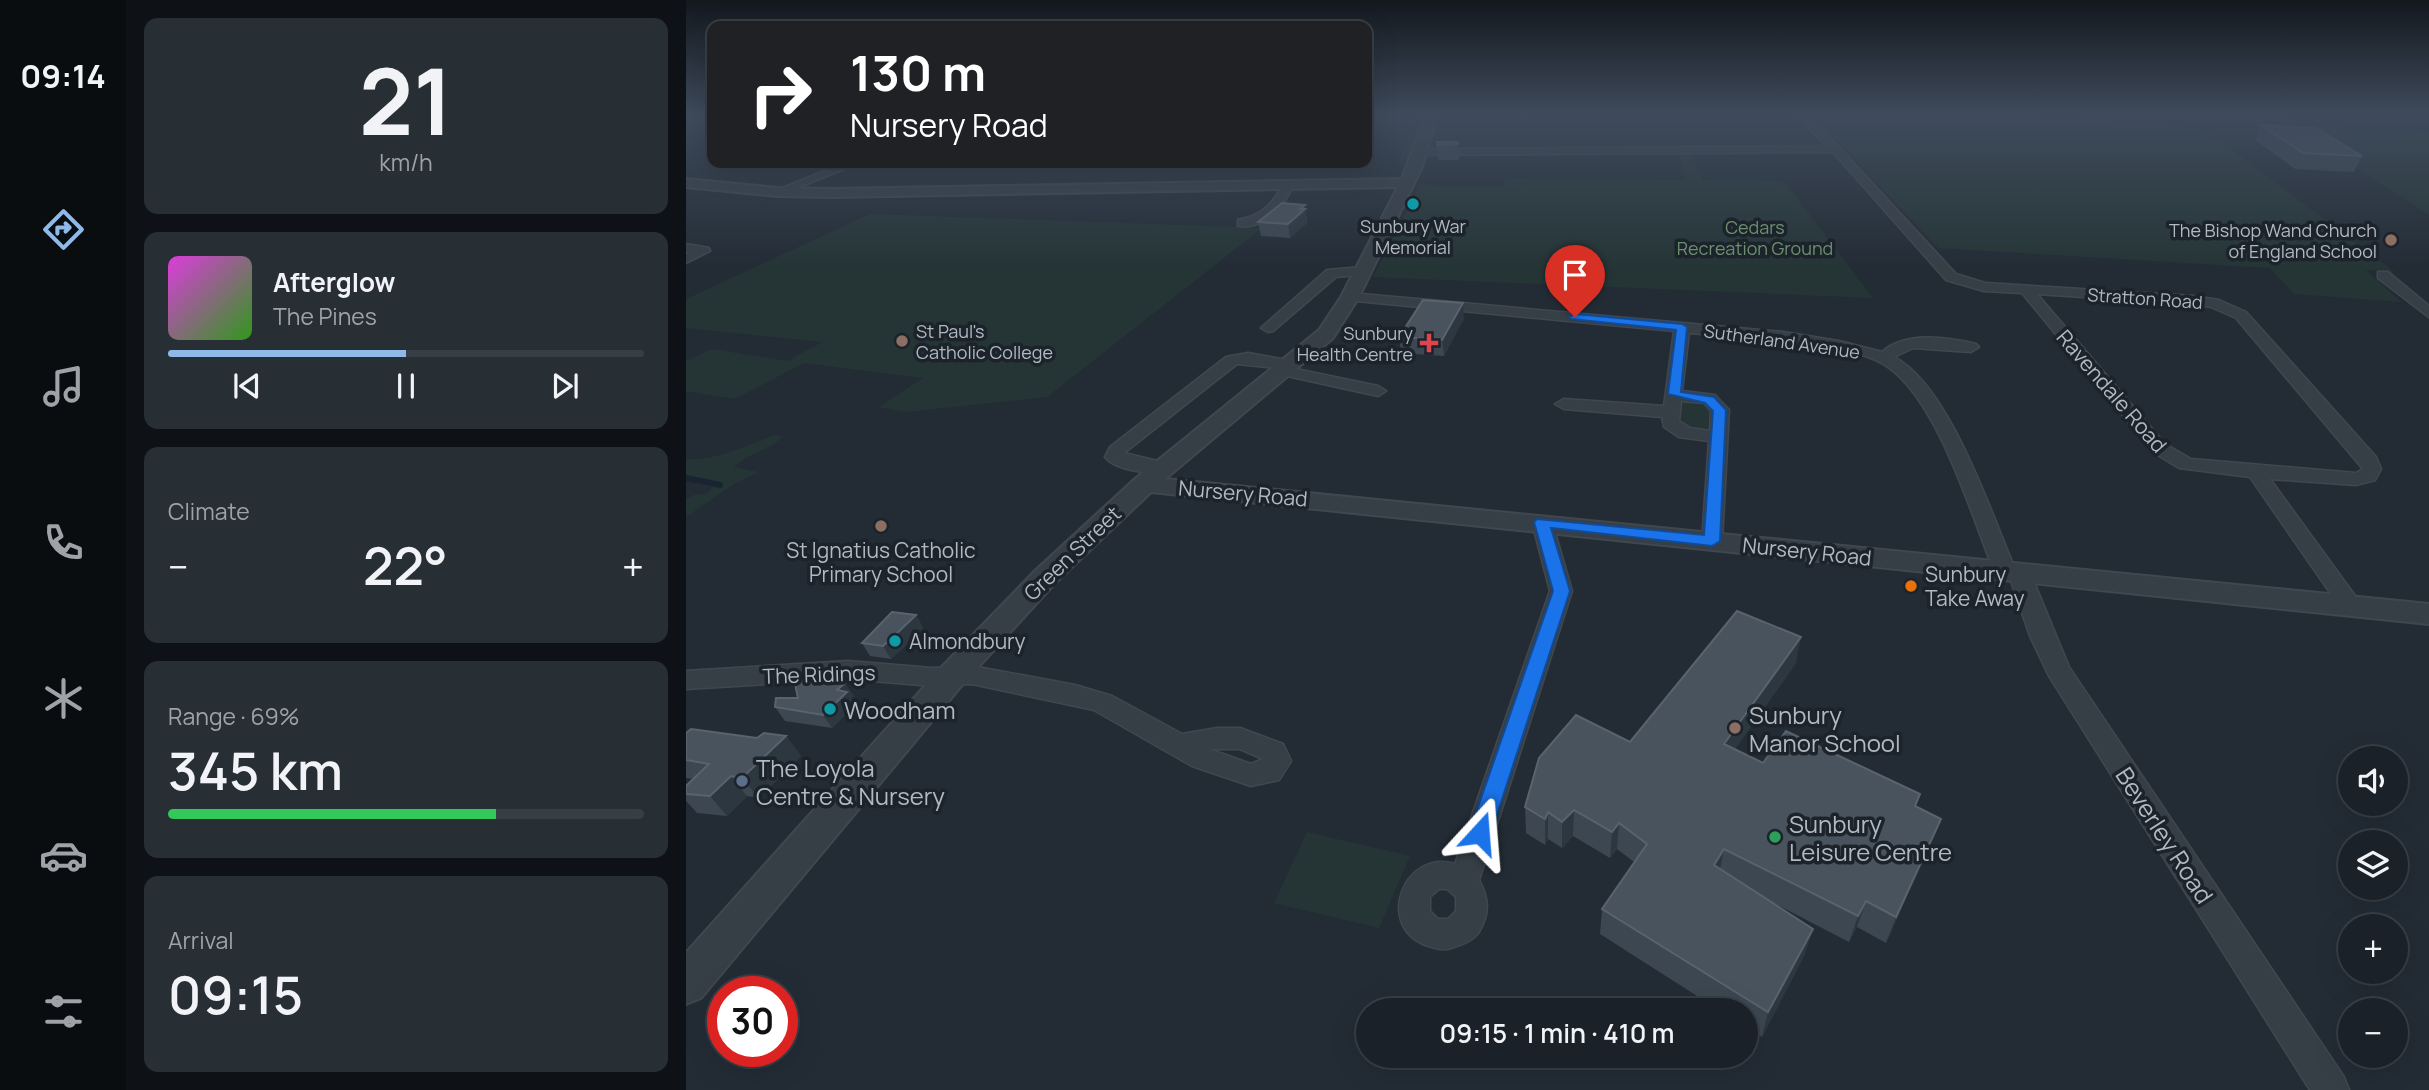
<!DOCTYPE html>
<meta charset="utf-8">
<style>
body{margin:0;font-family:Manrope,sans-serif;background:#272e34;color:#f1f3f6;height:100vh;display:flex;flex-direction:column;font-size:26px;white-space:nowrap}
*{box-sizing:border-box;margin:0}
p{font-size:23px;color:#9fa3a8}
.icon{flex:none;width:38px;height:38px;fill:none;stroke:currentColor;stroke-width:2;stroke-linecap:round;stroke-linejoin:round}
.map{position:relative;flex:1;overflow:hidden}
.details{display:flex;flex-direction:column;gap:18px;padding:18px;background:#0e1216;width:560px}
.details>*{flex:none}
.top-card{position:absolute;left:21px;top:21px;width:665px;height:147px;border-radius:14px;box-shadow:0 7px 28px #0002,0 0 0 2px #383e45;background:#202124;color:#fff;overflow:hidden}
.controls{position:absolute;left:1652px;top:746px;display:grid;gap:14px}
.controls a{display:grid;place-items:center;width:70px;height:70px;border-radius:50%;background:#1a2128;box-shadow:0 7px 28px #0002,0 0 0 2px #383e45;font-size:35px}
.speed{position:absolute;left:21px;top:976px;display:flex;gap:14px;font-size:35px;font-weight:700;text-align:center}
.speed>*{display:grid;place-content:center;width:91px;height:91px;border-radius:50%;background:#1a2128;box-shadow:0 7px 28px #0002,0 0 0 2px #383e45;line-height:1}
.speed .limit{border:10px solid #d22;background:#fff;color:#111}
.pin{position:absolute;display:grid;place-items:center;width:60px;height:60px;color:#fff;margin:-72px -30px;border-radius:50% 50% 50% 0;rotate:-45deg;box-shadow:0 0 7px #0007}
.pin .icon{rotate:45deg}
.me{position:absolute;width:77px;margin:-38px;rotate:19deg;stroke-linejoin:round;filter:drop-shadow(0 0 5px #0008)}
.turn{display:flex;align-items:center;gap:24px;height:147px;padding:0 28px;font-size:32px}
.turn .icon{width:91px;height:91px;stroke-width:2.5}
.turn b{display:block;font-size:49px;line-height:60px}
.big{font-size:52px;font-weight:600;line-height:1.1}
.details .tile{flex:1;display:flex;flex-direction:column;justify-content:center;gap:10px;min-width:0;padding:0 24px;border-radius:14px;background:#272e34}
.details .dial{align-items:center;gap:0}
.dial b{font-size:91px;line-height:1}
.song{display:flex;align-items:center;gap:21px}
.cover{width:84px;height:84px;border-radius:10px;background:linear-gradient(135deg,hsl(300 70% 55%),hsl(110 70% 35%))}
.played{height:7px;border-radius:4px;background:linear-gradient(90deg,#8fb9e9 50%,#383e45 50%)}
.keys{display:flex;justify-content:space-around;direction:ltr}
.heat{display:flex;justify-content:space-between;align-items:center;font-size:38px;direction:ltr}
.charge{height:10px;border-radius:5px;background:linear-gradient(90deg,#34c759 69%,#383e45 0)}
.trip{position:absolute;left:670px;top:998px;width:402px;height:70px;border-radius:35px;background:#1a2128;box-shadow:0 7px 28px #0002,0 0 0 2px #383e45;font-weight:600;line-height:70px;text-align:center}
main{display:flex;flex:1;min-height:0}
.menu{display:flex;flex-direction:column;width:126px;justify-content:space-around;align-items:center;background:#0a0d10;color:#9fa3a8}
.menu .icon{width:49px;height:49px}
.menu .selected{color:#8fb9e9}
.menu b{font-size:32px;color:#f1f3f6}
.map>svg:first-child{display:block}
.green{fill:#253536}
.water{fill:#182431}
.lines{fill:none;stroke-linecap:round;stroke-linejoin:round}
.stream{stroke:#182431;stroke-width:6}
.minor-casing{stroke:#40474f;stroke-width:3}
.tertiary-casing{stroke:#40474f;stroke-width:4}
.minor{fill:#363e46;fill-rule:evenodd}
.tertiary{fill:#363e46;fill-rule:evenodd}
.wall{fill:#3c4751}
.shaded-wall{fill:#2d3740}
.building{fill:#48535d;stroke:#59636d;stroke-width:2}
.route{fill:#1a73e8;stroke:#114b97;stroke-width:2}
.culture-dot{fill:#0f9aa8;stroke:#1c232a;stroke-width:2.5}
.education-dot{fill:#8d6e63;stroke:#1c232a;stroke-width:2.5}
.health-dot{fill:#e0444e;stroke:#1c232a;stroke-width:2.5}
.food-dot{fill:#e8710a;stroke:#1c232a;stroke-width:2.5}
.service-dot{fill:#5c6f8a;stroke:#1c232a;stroke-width:2.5}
.leisure-dot{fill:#2e9e5b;stroke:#1c232a;stroke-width:2.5}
.labels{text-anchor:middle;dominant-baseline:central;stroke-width:7;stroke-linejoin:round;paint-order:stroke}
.far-poi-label{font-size:18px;fill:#b1b9c2;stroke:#1c232a;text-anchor:end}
.far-park-label{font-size:18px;fill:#6c8f71;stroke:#1c232a}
.far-street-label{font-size:18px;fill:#b1b9c2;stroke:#1c232a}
.street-label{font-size:21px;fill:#b1b9c2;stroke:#1c232a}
.poi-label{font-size:21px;fill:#b1b9c2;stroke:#1c232a;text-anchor:start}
.near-poi-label{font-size:24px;fill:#b1b9c2;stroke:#1c232a;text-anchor:start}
.near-street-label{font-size:24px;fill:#b1b9c2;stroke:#1c232a}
</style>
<main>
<nav class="menu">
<b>09:14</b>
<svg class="icon selected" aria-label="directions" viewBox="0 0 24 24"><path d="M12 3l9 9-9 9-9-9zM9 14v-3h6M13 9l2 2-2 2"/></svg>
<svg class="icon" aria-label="music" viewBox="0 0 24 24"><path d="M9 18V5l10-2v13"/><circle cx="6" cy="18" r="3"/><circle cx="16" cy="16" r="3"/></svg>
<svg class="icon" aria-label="phone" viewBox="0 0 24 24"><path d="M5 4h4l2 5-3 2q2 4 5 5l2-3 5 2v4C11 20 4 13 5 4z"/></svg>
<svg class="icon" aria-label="climate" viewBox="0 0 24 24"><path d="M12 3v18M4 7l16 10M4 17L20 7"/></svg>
<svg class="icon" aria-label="car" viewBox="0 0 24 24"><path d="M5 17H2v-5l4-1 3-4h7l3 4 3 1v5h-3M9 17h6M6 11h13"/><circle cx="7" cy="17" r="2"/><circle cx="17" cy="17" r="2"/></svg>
<svg class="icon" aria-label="filters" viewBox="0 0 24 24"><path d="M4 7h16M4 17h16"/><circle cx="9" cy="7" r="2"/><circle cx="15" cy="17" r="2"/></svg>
</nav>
<section class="details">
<div class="tile dial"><b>21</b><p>km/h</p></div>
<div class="tile">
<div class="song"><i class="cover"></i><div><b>Afterglow</b><p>The Pines</p></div></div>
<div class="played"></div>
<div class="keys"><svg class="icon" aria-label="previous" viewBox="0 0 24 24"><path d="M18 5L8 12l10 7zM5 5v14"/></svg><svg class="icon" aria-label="pause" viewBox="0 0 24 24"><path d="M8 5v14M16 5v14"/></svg><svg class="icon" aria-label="next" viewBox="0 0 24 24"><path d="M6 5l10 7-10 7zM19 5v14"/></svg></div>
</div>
<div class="tile"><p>Climate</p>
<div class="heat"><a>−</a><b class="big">22°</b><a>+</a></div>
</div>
<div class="tile"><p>Range · 69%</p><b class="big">345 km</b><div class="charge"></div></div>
<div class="tile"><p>Arrival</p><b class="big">09:15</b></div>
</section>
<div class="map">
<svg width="1743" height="1090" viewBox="0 0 1743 1090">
<rect width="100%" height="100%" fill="#232c35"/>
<path class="green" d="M727 116H738L719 164 713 163Z
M1187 116H1282L1514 126 1709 272 1680 270 1715 302 1608 294 1584 268 1252 248 1129 118Z
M1382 116H1601L1612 125Z
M1606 127 1743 133V215L1724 202Z
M991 152H1005L1017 180 1098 181 1187 298 687 277 734 185 816 186 820 179 1000 180Z
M184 214 576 228 361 397 219 412 193 407 237 378 118 363 49 399 0 391V361L26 349 102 361 136 342 0 328V299Z
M995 400 1025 406 1023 430 992 427Z
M89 435 97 436C83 451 63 452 48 467L72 472 48 484 0 517V499L8 495 21 494 27 487 11 484 0 476V459C30 461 61 445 89 435Z
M621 832 724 856 693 928 588 903Z"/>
<path class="water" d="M1629 116 1667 121 1743 124V131L1653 126 1639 123Z"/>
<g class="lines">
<path class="stream" d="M0 478 34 485"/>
<g class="minor-casing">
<path id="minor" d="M1111 116 1127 119 1270 274 1299 283 1507 296 1533 300 1560 312 1690 457 1695 469 1689 480 1670 485 1584 479 1672 600 1675 605 1672 610H1656L1564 477 1493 468 1467 452 1336 293 1298 291 1260 280 1147 152 735 155 730 152 735 149 1141 146ZM1351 294 1507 304 1525 307 1550 318 1677 469 1670 473 1505 459 1479 444Z
M159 163H173L96 194 86 192Z
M599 182 608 184C597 207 581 230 552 226V220C578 215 586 204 599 182Z
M0 244 23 248 24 251 0 263V254L4 252H0Z
M676 267 681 268V274L650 277 587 331 582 332 575 328 641 270Z
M1692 272H1702L1743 306V317L1692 278Z
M664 293 1097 332 1153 341 1196 352C1219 331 1262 337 1290 344L1293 347 1285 352 1227 348 1208 357C1262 384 1304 510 1327 564L1340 565 1343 570 1383 667 1658 1077 1663 1090H1624L1363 676 1344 636 1323 575 1310 574 1307 569C1285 513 1252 402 1202 367 1161 339 1054 338 1003 333L996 391 1029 395 1043 410 1036 541 1026 547 1016 541 1023 441 993 437 978 427 976 417 878 409 869 404 878 399 978 406 988 331 659 300V294ZM995 401 1018 403 1025 411 1024 431 1004 428 993 421Z
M562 353 612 362 614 365 610 369 692 386 700 391 692 396 592 374V368L551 364 438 453 484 464 486 468 484 472C468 476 429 470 419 457L424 447 540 357Z
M856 516 866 522 886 591 793 880C803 899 804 913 793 932 787 941 776 945 765 948 756 951 748 948 739 945 689 925 718 849 769 864L864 591 846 522ZM753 889H761L770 897V911L762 919H752L744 911V897Z
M162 661 246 668 286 666 389 685 426 696 496 734 531 728H554L597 744 605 761 593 780 565 786 506 766 408 710 286 684 246 686 162 679 0 689V671ZM523 749H554L577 759 565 764Z"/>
</g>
<g class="tertiary-casing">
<path id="tertiary" d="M0 116H8L0 119Z
M739 116H751L736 167 673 297 647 338 479 479 1743 604V624L465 492 369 583 276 685 15 998 0 1004V953L254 669 349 571 449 479 633 330 655 297 712 187 147 197 92 196 0 187V179L92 188 147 189 716 179Z"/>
</g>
<use href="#minor" class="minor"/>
<use href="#tertiary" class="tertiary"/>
</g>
<path class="wall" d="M1575 125 1676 156 1668 172 1609 169 1569 140Z
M772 142 773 160H752L751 145Z
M619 205 621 223 604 238 575 236 572 222Z
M778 318 758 356 715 353 713 337Z
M230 615 237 628 214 651 205 659 184 656 176 643Z
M1110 663 1049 749 1077 763 1234 794 1229 806 1244 845 1200 943 1171 927 1163 942 1084 901 1119 954 1076 1037 1060 1027V1010H1033L914 934 916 909 948 862 931 849 924 858 887 836 876 848 862 839 859 845 840 833 839 807 944 742Z
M168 696 165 698 169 705 146 728 99 721 89 707Z
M0 733 71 738 100 736 115 756 73 798 61 796 41 816 11 813 0 801V786L8 779 0 778Z"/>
<path class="shaded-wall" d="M619 205 621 223 604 238 602 224Z
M777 303 778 318 758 356 756 340Z
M230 615 237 628 214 651 205 659 197 646Z
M1115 637 1110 663 1034 770 1038 744Z
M159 683 168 696 165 698 169 705 146 728 137 715 151 690Z
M100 736 115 756 73 798 56 778Z
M45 776 61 796 41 816 24 796Z
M888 810 887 836 876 848V822Z
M862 812V839L859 845V819Z
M1255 819 1244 845 1200 943 1210 917Z
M933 823 931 849 924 858 926 832Z
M1038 849 1033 875 1028 865Z
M1180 901 1171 927 1163 942 1172 916Z
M1127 929 1119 954 1076 1037 1082 1012Z"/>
<path class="building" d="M1575 125 1630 128 1676 156 1617 153Z
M751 142H772V144L751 145Z
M596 203 619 205 614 209H619L602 224 572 222Z
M737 300 777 303 756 340 713 337Z
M1051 611 1115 637 1038 744 1077 763 1100 731 1234 794 1229 806 1255 819 1210 917 1180 901 1172 916 1038 849 1028 865 1127 929 1082 1012 916 909 961 844 933 823 926 832 888 810 876 822 862 812 859 819 839 807 853 758 890 715 944 742Z
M206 612 230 615 206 638 197 646 176 643Z
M134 674 159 683 151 690 161 692 137 715 89 707 90 698H112L109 684Z
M5 729 71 738 78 733 100 736 56 778 45 776 24 796 0 794V786L23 764 0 760V733Z"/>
<linearGradient id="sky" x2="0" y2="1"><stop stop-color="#13181d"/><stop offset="0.43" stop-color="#3f4b5c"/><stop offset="1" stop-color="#3f4b5c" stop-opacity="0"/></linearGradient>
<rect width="1743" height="268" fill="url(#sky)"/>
<path class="route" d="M889 314 996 324 1001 327 995 392 1028 397 1040 410 1034 541 1026 546 865 528 884 591 805 833 802 839 794 842 786 839 783 833 867 591 848 522 851 519 1018 535 1027 411 1019 403 982 394 990 330 885 319 883 317Z"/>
<g class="culture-dot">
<circle cx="727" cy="204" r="7"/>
<circle cx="209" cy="641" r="7"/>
<circle cx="144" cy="709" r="7"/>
</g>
<g class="education-dot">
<circle cx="1705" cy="240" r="7"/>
<circle cx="216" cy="341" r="7"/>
<circle cx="195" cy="526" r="7"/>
<circle cx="1049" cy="728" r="7"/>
</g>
<path class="health-dot" d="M739.5 332.5h7v7h7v7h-7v7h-7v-7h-7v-7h7z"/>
<circle class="food-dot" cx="1225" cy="586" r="7"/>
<circle class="service-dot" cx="56" cy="781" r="7"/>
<circle class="leisure-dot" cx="1089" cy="837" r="7"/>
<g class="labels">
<g class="far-poi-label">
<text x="727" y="226" text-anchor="middle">Sunbury War<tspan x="727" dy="21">Memorial</tspan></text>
<text x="1691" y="230">The Bishop Wand Church<tspan x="1691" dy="21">of England School</tspan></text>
<text x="230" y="331" text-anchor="start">St Paul's<tspan x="230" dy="21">Catholic College</tspan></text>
<text x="727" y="333">Sunbury<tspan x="727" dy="21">Health Centre</tspan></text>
</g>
<g class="far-park-label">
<text x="1069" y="227">Cedars<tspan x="1069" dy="21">Recreation Ground</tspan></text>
</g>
<g class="far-street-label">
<text transform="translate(1459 298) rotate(4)">Stratton Road</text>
<text transform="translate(1096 341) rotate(8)">Sutherland Avenue</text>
</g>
<g class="street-label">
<text transform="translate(1426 391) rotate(49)">Ravendale Road</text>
<text transform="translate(557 493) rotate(5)">Nursery Road</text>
<text transform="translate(1121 551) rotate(6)">Nursery Road</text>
<text transform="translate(386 553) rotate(-44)">Green Street</text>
<text transform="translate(133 674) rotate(-2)">The Ridings</text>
</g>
<g class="poi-label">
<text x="195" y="550" text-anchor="middle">St Ignatius Catholic<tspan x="195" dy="24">Primary School</tspan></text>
<text x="1239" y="574">Sunbury<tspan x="1239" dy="24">Take Away</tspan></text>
<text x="223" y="641">Almondbury</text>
</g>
<g class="near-poi-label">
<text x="158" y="709">Woodham</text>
<text x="1063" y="714">Sunbury<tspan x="1063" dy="28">Manor School</tspan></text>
<text x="70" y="767">The Loyola<tspan x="70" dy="28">Centre &amp; Nursery</tspan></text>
<text x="1103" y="823">Sunbury<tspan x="1103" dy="28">Leisure Centre</tspan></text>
</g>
<g class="near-street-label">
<text transform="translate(1479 835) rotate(57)">Beverley Road</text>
</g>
</g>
</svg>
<div class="controls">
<a><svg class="icon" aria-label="sound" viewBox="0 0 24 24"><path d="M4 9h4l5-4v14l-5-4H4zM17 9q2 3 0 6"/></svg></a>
<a><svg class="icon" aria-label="layers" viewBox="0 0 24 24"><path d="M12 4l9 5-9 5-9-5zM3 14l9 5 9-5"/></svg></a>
<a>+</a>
<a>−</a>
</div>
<div class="speed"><div class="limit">30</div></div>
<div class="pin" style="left:889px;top:317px;background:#d93025"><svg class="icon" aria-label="arrive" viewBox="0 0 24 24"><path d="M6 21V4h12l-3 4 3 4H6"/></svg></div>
<svg class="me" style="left:794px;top:833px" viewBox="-20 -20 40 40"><path d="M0-17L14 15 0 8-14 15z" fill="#1a73e8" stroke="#fff" stroke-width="4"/></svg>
<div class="trip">09:15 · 1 min · 410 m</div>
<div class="top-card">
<div class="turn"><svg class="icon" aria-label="right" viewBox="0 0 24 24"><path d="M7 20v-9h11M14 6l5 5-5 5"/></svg><div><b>130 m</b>Nursery Road</div></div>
</div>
</div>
</main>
